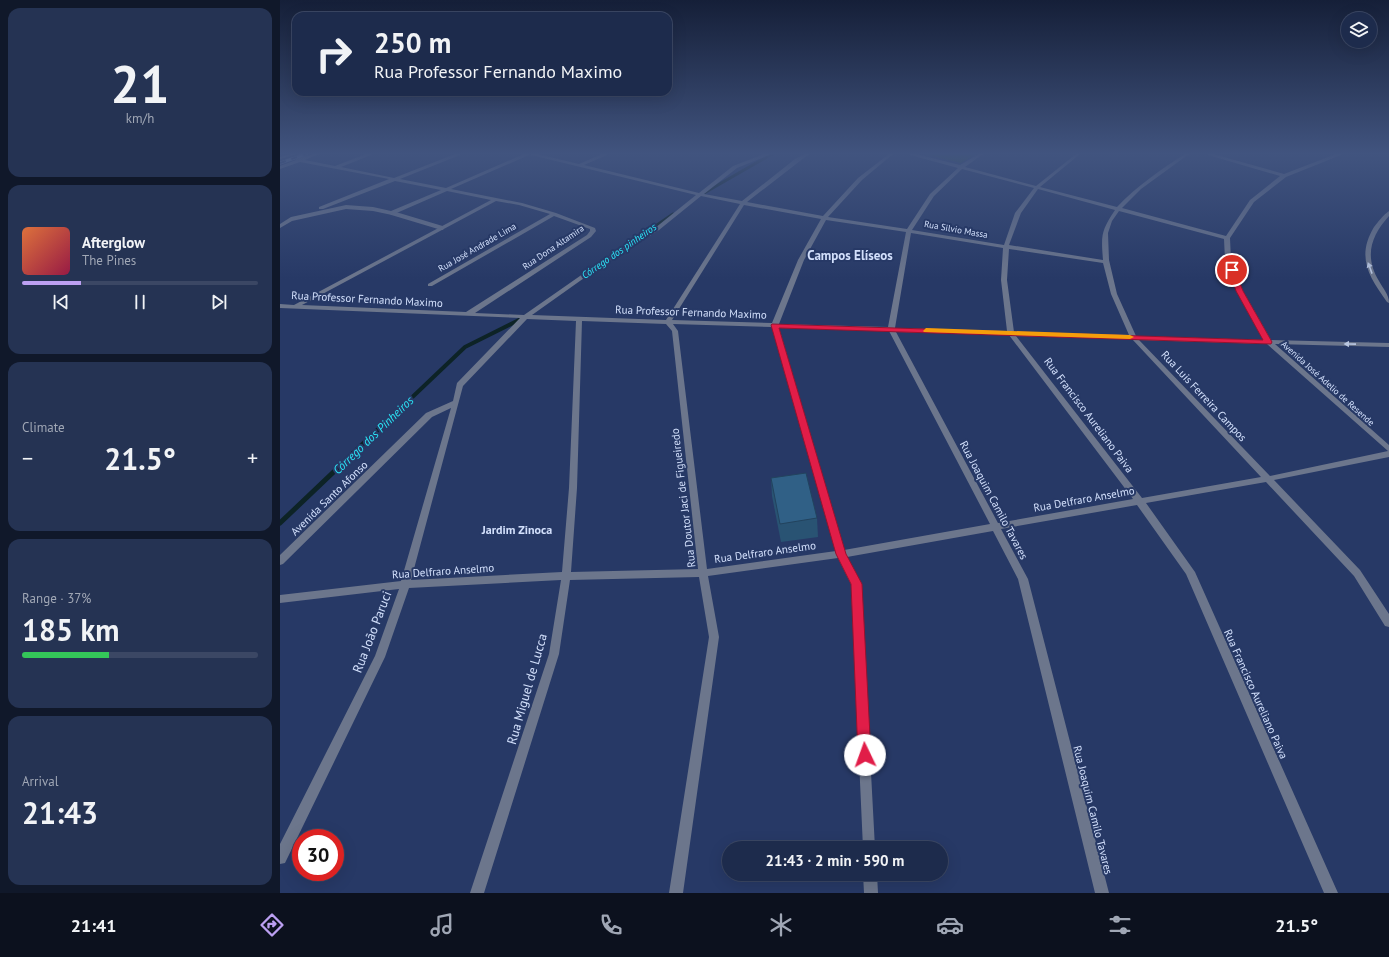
<!DOCTYPE html>
<meta charset="utf-8">
<style>
body{margin:0;font-family:"PT Sans",sans-serif;background:#253353;color:#f1f3f6;height:100vh;display:flex;flex-direction:column;font-size:15px;white-space:nowrap}
*{box-sizing:border-box;margin:0}
p{font-size:13px;color:#a0a7b5}
.icon{flex:none;width:22px;height:22px;fill:none;stroke:currentColor;stroke-width:2;stroke-linecap:round;stroke-linejoin:round}
.map{position:relative;flex:1;overflow:hidden}
.panel{display:flex;flex-direction:column;gap:8px;padding:8px;background:#10182a;width:280px}
.panel>*{flex:none}
.top-card{position:absolute;left:12px;top:12px;width:380px;height:84px;border-radius:12px;box-shadow:0 4px 16px #0002,0 0 0 1px #3b4764;background:#1d2b4c;color:#f1f3f6;overflow:hidden}
.buttons{position:absolute;left:1061px;top:12px;display:grid;gap:8px}
.buttons a{display:grid;place-items:center;width:36px;height:36px;border-radius:50%;background:#1d2b4c;box-shadow:0 4px 16px #0002,0 0 0 1px #3b4764;font-size:20px}
.speed{position:absolute;left:12px;top:829px;display:flex;gap:8px;font-size:20px;font-weight:700;text-align:center}
.speed>*{display:grid;place-content:center;width:52px;height:52px;border-radius:50%;background:#1d2b4c;box-shadow:0 4px 16px #0002,0 0 0 1px #3b4764;line-height:1}
.speed .limit{border:6px solid #d22;background:#fff;color:#111}
.pin{position:absolute;display:grid;place-items:center;width:34px;height:34px;color:#fff;margin:-17px;border:2px solid #fff;border-radius:50%;box-shadow:0 1px 4px #0007}
.me{position:absolute;width:44px;margin:-22px;rotate:357deg;stroke-linejoin:round;filter:drop-shadow(0 0 3px #0008)}
.turn{display:flex;align-items:center;gap:14px;height:84px;padding:0 16px;font-size:18px}
.turn .icon{width:52px;height:52px;stroke-width:2.5}
.turn b{display:block;font-size:28px;line-height:34px}
.big{font-size:30px;font-weight:700;line-height:1.1}
.panel .tile{flex:1;display:flex;flex-direction:column;justify-content:center;gap:6px;min-width:0;padding:0 14px;border-radius:12px;background:#253353}
.panel .dial{align-items:center;gap:0}
.dial b{font-size:52px;line-height:1}
.song{display:flex;align-items:center;gap:12px}
.cover{width:48px;height:48px;border-radius:6px;background:linear-gradient(135deg,hsl(20 70% 55%),hsl(340 70% 35%))}
.played{height:4px;border-radius:2px;background:linear-gradient(90deg,#bca0f2 25%,#3b4764 25%)}
.keys{display:flex;justify-content:space-around;direction:ltr}
.heat{display:flex;justify-content:space-between;align-items:center;font-size:22px;direction:ltr}
.charge{height:6px;border-radius:3px;background:linear-gradient(90deg,#34c759 37%,#3b4764 0)}
.trip{position:absolute;left:442px;top:841px;width:226px;height:40px;border-radius:20px;background:#1d2b4c;box-shadow:0 4px 16px #0002,0 0 0 1px #3b4764;font-weight:700;line-height:40px;text-align:center}
.dock{display:flex;height:64px;justify-content:space-around;align-items:center;background:#0c111e;color:#a0a7b5}
.dock .icon{width:28px;height:28px}
.dock .selected{color:#bca0f2}
.dock b{font-size:18px;color:#f1f3f6}
main{display:flex;flex:1;min-height:0}
.map>svg:first-child{display:block}
.green{fill:#265a2b}
.lines{fill:none;stroke-linecap:round;stroke-linejoin:round}
.stream-far2{stroke:#0d2326;stroke-width:3}
.stream-far1{stroke:#0d2326;stroke-width:4}
.stream{stroke:#0d2326;stroke-width:5}
.lane{stroke:#6c768c;stroke-width:4}
.street{fill:#6c768c;fill-rule:evenodd}
.rail-casing{stroke:#91a0c2;stroke-width:3}
.rail{stroke:#273966;stroke-width:2;stroke-dasharray:6;stroke-linecap:butt}
.wall{fill:#295373}
.building{fill:#306086;stroke:#22435e}
.oneway{fill:#b9c6e0}
.route{fill:#e11d48;stroke:#92132f}
.slow{fill:#f59e0b}
.labels{text-anchor:middle;dominant-baseline:central;stroke-width:4;stroke-linejoin:round;paint-order:stroke}
.far-street-label{font-size:9px;fill:#d3e0fc;stroke:#273966}
.far-water-label{font-size:10px;font-style:italic;fill:#2be6f8;stroke:#273966}
.street-label{font-size:11px;fill:#d3e0fc;stroke:#273966}
.water-label{font-size:12px;font-style:italic;fill:#2be6f8;stroke:#273966}
.neighbourhood-label{font-size:12px;font-weight:bold;fill:#d3e0fc;stroke:#273966}
.far-district-label{font-size:13px;font-weight:bold;fill:#d3e0fc;stroke:#273966}
.near-street-label{font-size:13px;fill:#d3e0fc;stroke:#273966}
</style>
<main>
<section class="panel">
<div class="tile dial"><b>21</b><p>km/h</p></div>
<div class="tile">
<div class="song"><i class="cover"></i><div><b>Afterglow</b><p>The Pines</p></div></div>
<div class="played"></div>
<div class="keys"><svg class="icon" aria-label="previous" viewBox="0 0 24 24"><path d="M18 5L8 12l10 7zM5 5v14"/></svg><svg class="icon" aria-label="pause" viewBox="0 0 24 24"><path d="M8 5v14M16 5v14"/></svg><svg class="icon" aria-label="next" viewBox="0 0 24 24"><path d="M6 5l10 7-10 7zM19 5v14"/></svg></div>
</div>
<div class="tile"><p>Climate</p>
<div class="heat"><a>−</a><b class="big">21.5°</b><a>+</a></div>
</div>
<div class="tile"><p>Range · 37%</p><b class="big">185 km</b><div class="charge"></div></div>
<div class="tile"><p>Arrival</p><b class="big">21:43</b></div>
</section>
<div class="map">
<svg width="1109" height="893" viewBox="0 0 1109 893">
<rect width="100%" height="100%" fill="#273966"/>
<path class="green" d="M644 154H696L681 163Z"/>
<g class="lines">
<path class="stream-far2" d="M424 193 492 154
M348 245 393 214"/>
<path class="stream-far1" d="M103 425 185 347 243 318"/>
<path class="stream" d="M0 523 104 424"/>
<path class="lane" d="M112 213 162 228"/>
<path class="street" d="M11 154H16L0 159V157Z
M34 154H39L25 160 55 166 86 154H91V155L61 167 114 178 175 154H180V155L120 179 166 188 244 154H249V155L171 189 242 203 276 213 315 228 316 231 311 237 195 313 244 315 310 269 375 228 416 195 251 155V154H257L299 164 322 154H327V155L304 165 419 193 453 166 484 154H489V155L457 168 424 194 462 201 515 159 525 154H529L467 202 543 216 578 178 609 154H613L582 180 548 217 627 229 650 194 678 168 630 155V154H636L680 165 699 154H703L685 167 756 186 796 154H800L760 187 837 207C857 186 880 170 905 154H909L861 189 842 208 946 236 970 200 1000 176 928 155V154H933L1004 174 1056 154H1061V155L1006 177 974 202 950 238 951 260 963 291 991 340 1109 343V347L995 344 1109 445V457L994 480 1080 570 1109 614V627L1105 626 1074 576 986 482 866 503 915 572 1058 893H1044L906 574 857 505 721 529 748 579 829 893H815L738 579 713 531 567 557 581 584 595 848H583L571 584 558 558 428 576 439 637 403 893H389L429 637 419 577 290 580 279 654 204 893H190L269 654 281 580 129 588 105 657 5 863 0 864V844L95 656 119 589 0 603V595L121 581 171 408 152 417 3 564 0 565V555L146 413 173 401 177 383 240 318 0 308V304L14 305 211 200 167 191 112 215 93 211 66 209 12 221 0 228V224L11 217 66 205 93 207 111 211 161 190 115 181 43 209H39V207L109 179 20 162 0 169V166L16 160V159ZM682 169 754 188 735 213 724 245 632 230 654 196ZM758 189 835 210C821 231 821 235 823 260L729 245 741 213ZM421 196 460 204 386 320 252 315 314 271 379 230ZM216 201 239 205 270 214 148 284V286H152L274 216 310 229V231L307 235 186 312 22 305ZM464 205 541 219 518 260 492 323 392 320ZM839 211 944 239 945 260 957 291 984 340 856 336 837 294 829 260 828 233 832 221ZM546 220 626 232 608 327 499 324 524 260ZM631 233 723 248 721 280 727 331 615 328ZM729 249 823 263 831 294 849 335 734 332 727 280ZM247 319 296 321 289 488 282 572 131 580 183 386ZM302 321 386 324 392 331 418 569 291 572 297 488ZM393 324 492 327 556 551 427 569 398 331ZM499 328 609 331 710 524 564 550ZM616 332 729 335 853 499 718 523ZM736 336 852 339 981 477 862 498ZM859 340 987 344 1108 451 990 476Z
M1109 211V216C1091 236 1084 256 1099 281 1103 289 1109 294 1109 303L1107 302C1089 277 1076 257 1094 227 1098 222 1103 215 1109 211Z
M583 874H597L598 893H584Z"/>
<g class="rail-casing">
<path id="rail" d="M0 163 26 154"/>
</g>
<use href="#rail" class="rail"/>
</g>
<path class="wall" d="M491 478 537 518 538 537 501 542 492 496Z"/>
<path class="building" d="M526 473 537 518 500 524 491 478Z"/>
<defs><path id="oneway-solid" d="M-6-.8H1V-3.2L6.5 0L1 3.2V.8H-6Z"/></defs>
<g class="oneway">
<use href="#oneway-solid" transform="translate(1090 268) rotate(-110)"/>
<use href="#oneway-solid" transform="translate(1070 344) rotate(-179)"/>
</g>
<linearGradient id="sky" x2="0" y2="1"><stop stop-color="#151f38"/><stop offset="0.55" stop-color="#41547f"/><stop offset="1" stop-color="#41547f" stop-opacity="0"/></linearGradient>
<rect width="1109" height="279" fill="url(#sky)"/>
<path class="route" d="M952 268 955 270 963 291 992 342 991 344 499 328 566 554 582 584 591 755 589 759 585 761 580 759 578 755 571 584 556 554 491 325 492 324 983 340 956 291 949 270Z"/>
<path class="slow" d="M646 328 850 335 854 337 850 339 644 332 643 331Z"/>
<g class="labels">
<g class="far-street-label">
<text transform="translate(676 229) rotate(10)">Rua Silvio Massa</text>
<text transform="translate(197 247) rotate(-30)">Rua José Andrade Lima</text>
<text transform="translate(273 247) rotate(-34)">Rua Dona Altamira</text>
<text transform="translate(1048 383) rotate(42)">Avenida José Adelio de Resende</text>
</g>
<g class="far-water-label">
<text transform="translate(339 251) rotate(-35)">Córrego dos pinheiros</text>
</g>
<g class="street-label">
<text transform="translate(87 299) rotate(3)">Rua Professor Fernando Maximo</text>
<text transform="translate(411 312) rotate(2)">Rua Professor Fernando Maximo</text>
<text transform="translate(924 396) rotate(47)">Rua Luis Ferreira Campos</text>
<text transform="translate(809 415) rotate(53)">Rua Francisco Aureliano Paiva</text>
<text transform="translate(49 498) rotate(-44)">Avenida Santo Afonso</text>
<text transform="translate(403 498) rotate(-97)">Rua Doutor Jaci de Figueiredo</text>
<text transform="translate(804 499) rotate(-10)">Rua Delfraro Anselmo</text>
<text transform="translate(714 500) rotate(62)">Rua Joaquim Camilo Tavares</text>
<text transform="translate(485 552) rotate(-8)">Rua Delfraro Anselmo</text>
<text transform="translate(163 571) rotate(-4)">Rua Delfraro Anselmo</text>
<text transform="translate(976 694) rotate(66)">Rua Francisco Aureliano Paiva</text>
<text transform="translate(813 810) rotate(76)">Rua Joaquim Camilo Tavares</text>
</g>
<g class="water-label">
<text transform="translate(93 435) rotate(-44)">Córrego dos Pinheiros</text>
</g>
<g class="neighbourhood-label">
<text x="237" y="529">Jardim Zinoca</text>
</g>
<g class="far-district-label">
<text x="570" y="255">Campos Elíseos</text>
</g>
<g class="near-street-label">
<text transform="translate(92 632) rotate(-69)">Rua João Paruci</text>
<text transform="translate(247 689) rotate(-74)">Rua Miguel de Lucca</text>
</g>
</g>
</svg>
<div class="buttons">
<a><svg class="icon" aria-label="layers" viewBox="0 0 24 24"><path d="M12 4l9 5-9 5-9-5zM3 14l9 5 9-5"/></svg></a>
</div>
<div class="speed"><div class="limit">30</div></div>
<div class="pin" style="left:952px;top:270px;background:#d93025"><svg class="icon" aria-label="arrive" viewBox="0 0 24 24"><path d="M6 21V4h12l-3 4 3 4H6"/></svg></div>
<svg class="me" style="left:585px;top:755px" viewBox="-20 -20 40 40"><circle r="19" fill="#fff"/><path d="M0-13L10 11 0 6-10 11z" fill="#e11d48"/></svg>
<div class="trip">21:43 · 2 min · 590 m</div>
<div class="top-card">
<div class="turn"><svg class="icon" aria-label="right" viewBox="0 0 24 24"><path d="M7 20v-9h11M14 6l5 5-5 5"/></svg><div><b>250 m</b>Rua Professor Fernando Maximo</div></div>
</div>
</div>
</main>
<nav class="dock">
<b>21:41</b>
<svg class="icon selected" aria-label="directions" viewBox="0 0 24 24"><path d="M12 3l9 9-9 9-9-9zM9 14v-3h6M13 9l2 2-2 2"/></svg>
<svg class="icon" aria-label="music" viewBox="0 0 24 24"><path d="M9 18V5l10-2v13"/><circle cx="6" cy="18" r="3"/><circle cx="16" cy="16" r="3"/></svg>
<svg class="icon" aria-label="phone" viewBox="0 0 24 24"><path d="M5 4h4l2 5-3 2q2 4 5 5l2-3 5 2v4C11 20 4 13 5 4z"/></svg>
<svg class="icon" aria-label="climate" viewBox="0 0 24 24"><path d="M12 3v18M4 7l16 10M4 17L20 7"/></svg>
<svg class="icon" aria-label="car" viewBox="0 0 24 24"><path d="M5 17H2v-5l4-1 3-4h7l3 4 3 1v5h-3M9 17h6M6 11h13"/><circle cx="7" cy="17" r="2"/><circle cx="17" cy="17" r="2"/></svg>
<svg class="icon" aria-label="filters" viewBox="0 0 24 24"><path d="M4 7h16M4 17h16"/><circle cx="9" cy="7" r="2"/><circle cx="15" cy="17" r="2"/></svg>
<b>21.5°</b>
</nav>
